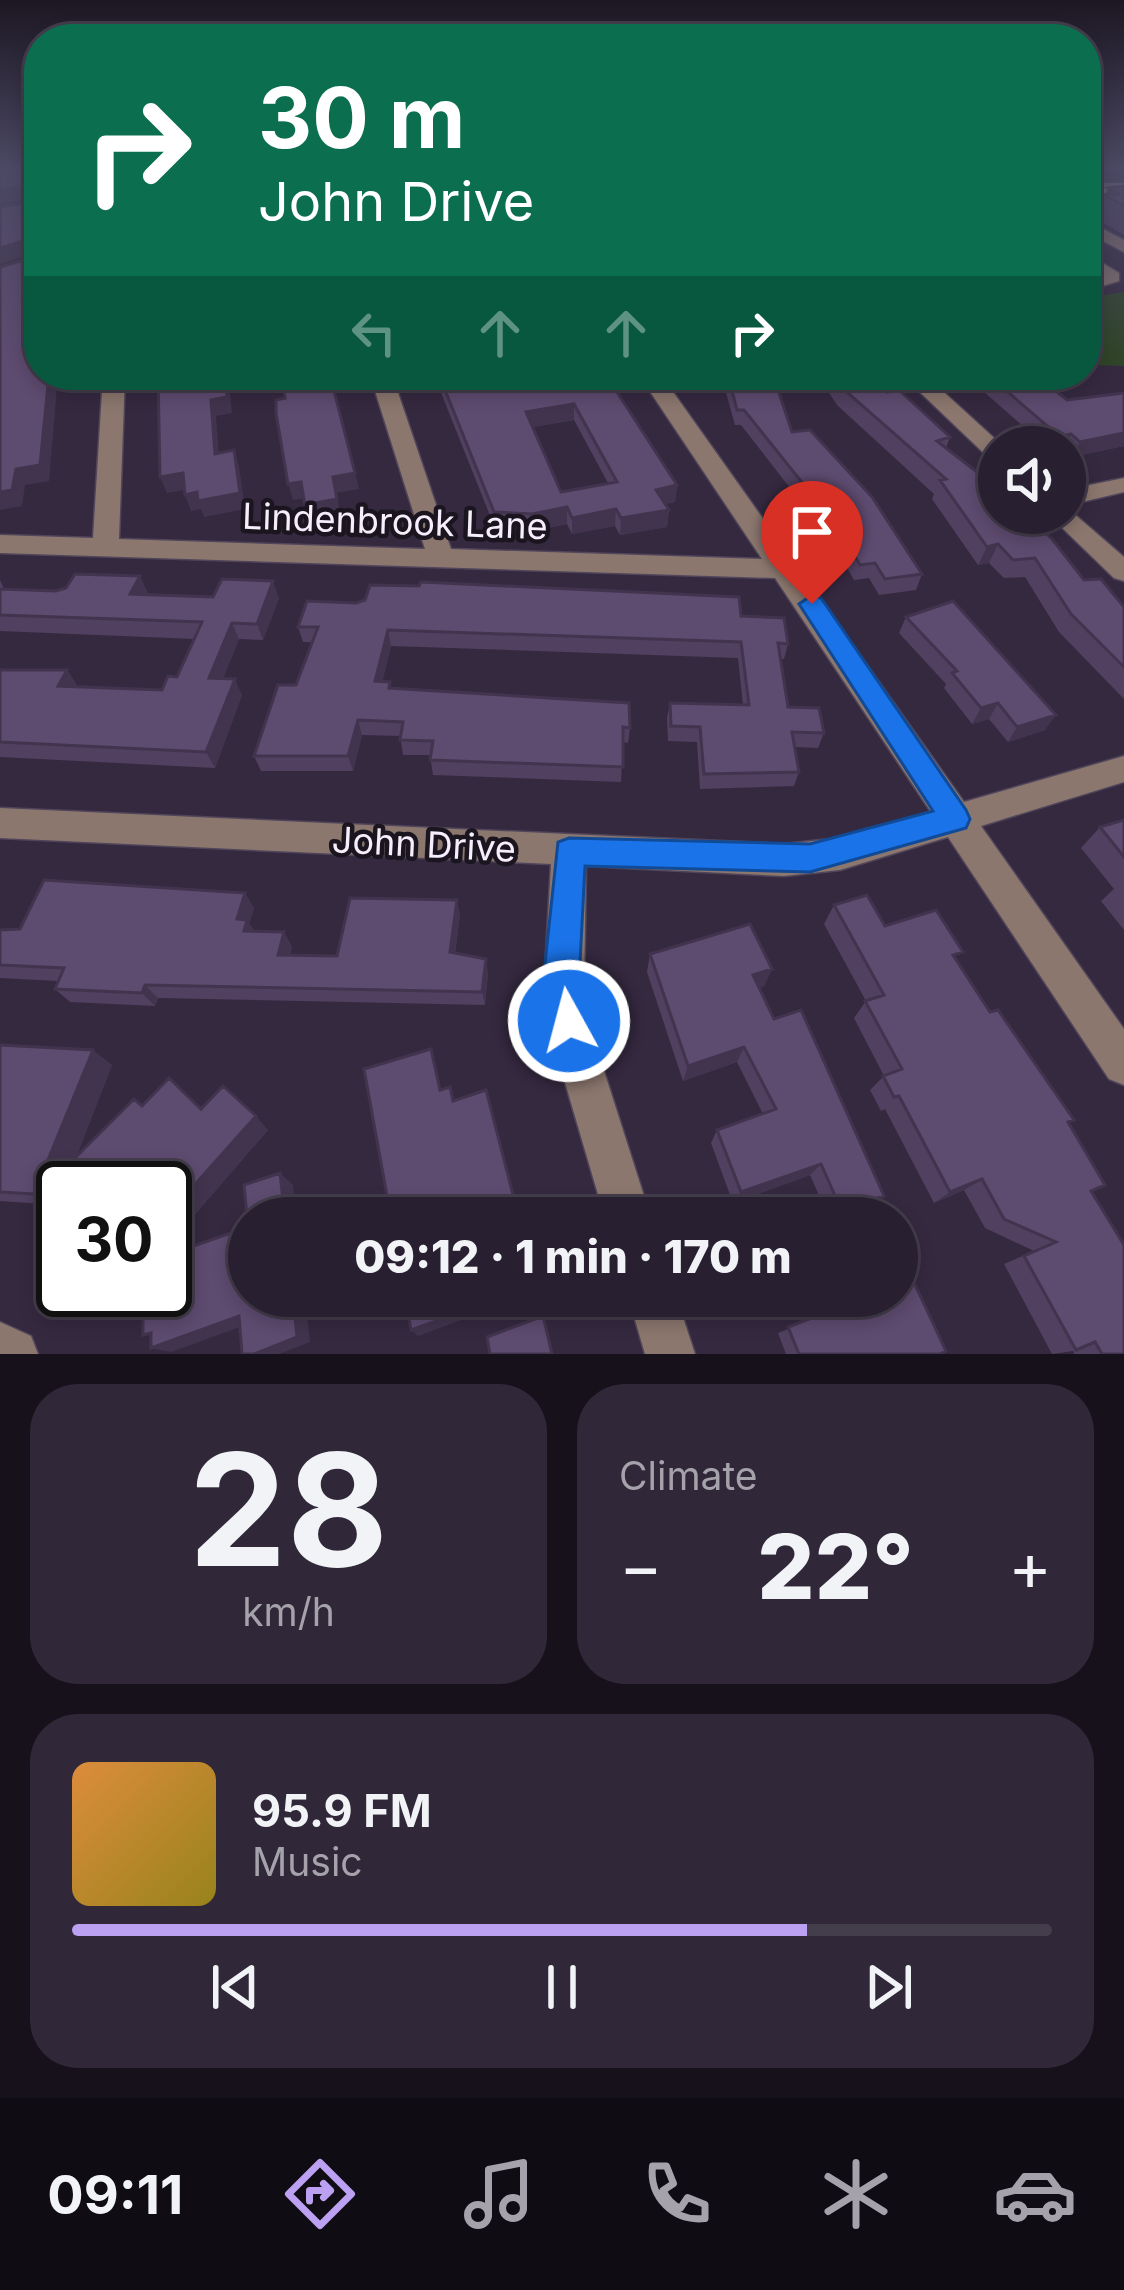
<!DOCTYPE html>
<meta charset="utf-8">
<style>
body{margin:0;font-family:Inter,sans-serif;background:#302738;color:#f1f3f6;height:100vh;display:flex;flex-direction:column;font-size:45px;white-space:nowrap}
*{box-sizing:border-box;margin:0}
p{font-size:39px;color:#a5a2ab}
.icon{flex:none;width:66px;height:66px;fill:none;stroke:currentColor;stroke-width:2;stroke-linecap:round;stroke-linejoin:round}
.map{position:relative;height:1354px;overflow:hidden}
.details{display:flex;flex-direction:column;gap:30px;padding:30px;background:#16111a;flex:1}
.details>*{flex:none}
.hud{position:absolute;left:24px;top:24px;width:1077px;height:366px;border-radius:48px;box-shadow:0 6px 18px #0003,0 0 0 3px #443d4c;background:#0b6e4f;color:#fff;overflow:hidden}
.buttons{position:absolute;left:978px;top:426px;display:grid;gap:24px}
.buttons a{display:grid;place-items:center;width:108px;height:108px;border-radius:50%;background:#281f30;box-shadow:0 6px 18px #0003,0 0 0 3px #443d4c;font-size:60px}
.speed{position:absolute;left:36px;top:1161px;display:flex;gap:24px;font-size:60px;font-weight:700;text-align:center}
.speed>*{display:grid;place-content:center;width:156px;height:156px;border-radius:50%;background:#281f30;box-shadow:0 6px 18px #0003,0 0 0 3px #443d4c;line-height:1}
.speed .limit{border:6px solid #111;border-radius:18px;background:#fff;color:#111}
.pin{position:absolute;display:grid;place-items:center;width:102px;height:102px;color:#fff;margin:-123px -51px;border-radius:50% 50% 50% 0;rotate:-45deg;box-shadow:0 0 12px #0007}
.pin .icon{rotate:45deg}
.me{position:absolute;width:132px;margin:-66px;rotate:353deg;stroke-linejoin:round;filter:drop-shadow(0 0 9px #0008)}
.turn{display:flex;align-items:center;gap:42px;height:252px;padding:0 36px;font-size:54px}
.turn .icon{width:156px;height:156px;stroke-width:2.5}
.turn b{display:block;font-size:84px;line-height:102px}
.lanes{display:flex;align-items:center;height:114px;padding:0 36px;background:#0003;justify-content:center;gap:60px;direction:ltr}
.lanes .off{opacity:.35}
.big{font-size:90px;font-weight:800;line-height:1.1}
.details .tile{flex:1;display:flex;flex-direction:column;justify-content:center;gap:18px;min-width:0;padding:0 42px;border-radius:48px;background:#302738}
.details .dial{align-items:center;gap:0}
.dial b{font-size:156px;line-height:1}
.song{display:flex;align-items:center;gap:36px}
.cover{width:144px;height:144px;border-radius:18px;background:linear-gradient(135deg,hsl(30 70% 55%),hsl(50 70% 35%))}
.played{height:12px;border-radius:6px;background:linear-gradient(90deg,#bca0f2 75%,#443d4c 75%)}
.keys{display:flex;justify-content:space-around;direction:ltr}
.heat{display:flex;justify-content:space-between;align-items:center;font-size:66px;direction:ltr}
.details .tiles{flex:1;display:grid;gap:30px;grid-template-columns:1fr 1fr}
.tile:last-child{grid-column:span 2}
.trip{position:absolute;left:228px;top:1197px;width:690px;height:120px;border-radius:60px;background:#281f30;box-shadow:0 6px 18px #0003,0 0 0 3px #443d4c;font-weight:800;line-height:120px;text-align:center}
.tab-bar{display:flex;height:192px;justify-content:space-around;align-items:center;background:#100c13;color:#a5a2ab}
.tab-bar .icon{width:84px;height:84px}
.tab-bar .current{color:#bca0f2}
.tab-bar b{font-size:54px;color:#f1f3f6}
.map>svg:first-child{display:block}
.green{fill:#304429}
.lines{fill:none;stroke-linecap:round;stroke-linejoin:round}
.minor-casing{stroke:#50455a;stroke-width:3}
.major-casing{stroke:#50455a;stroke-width:3}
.minor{fill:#8b776e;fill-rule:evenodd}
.major{fill:#e8bfac;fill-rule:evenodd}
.wall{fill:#514060;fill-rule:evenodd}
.shaded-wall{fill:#42344e}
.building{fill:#5e4b70;stroke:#42344e;stroke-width:3;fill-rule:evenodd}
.route{fill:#1a73e8;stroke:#114b97;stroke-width:3}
.labels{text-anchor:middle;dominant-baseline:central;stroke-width:9;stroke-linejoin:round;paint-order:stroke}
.street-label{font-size:36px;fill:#f6eefd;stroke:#1a151f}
</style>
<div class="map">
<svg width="1124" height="1354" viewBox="0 0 1124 1354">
<rect width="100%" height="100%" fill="#352940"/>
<path class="green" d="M1124 292V366L1086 365V298Z"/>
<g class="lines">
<g class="minor-casing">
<path id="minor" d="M1086 220 1124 240V252L1086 232Z
M1086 253 1119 273V281L1086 291V279L1099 275 1086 266Z
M103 375H125L119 539 425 549 370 375H392L451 549 762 559 639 375H661L964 802 1124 756V782L981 826 1124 1029V1085L1109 1079 948 837 840 870 784 876 586 866 584 989 598 1052 651 1218H605L556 1052 544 989 551 864 0 838V808L784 844 840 838 931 812 775 578 0 553V535L93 538Z
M902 375H925L1004 447H999V462L991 460Z
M1124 478V492L1065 506V490Z
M1065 506 1124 557V581L1114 578 1053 519 1049 513H1065Z
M628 1296H676L695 1354H645Z
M0 1322 31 1336 38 1354H0Z"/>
</g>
<g class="major-casing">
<path id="major" d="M1086 183H1124V193H1086Z"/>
</g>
<use href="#minor" class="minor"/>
<use href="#major" class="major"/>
</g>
<path class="wall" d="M1086 169H1124V171L1086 170Z
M1124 186V235L1095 218 1108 188Z
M434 375H606L677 485 675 502 665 504 669 510 667 527 620 535 615 526 572 534 567 524 533 531 495 528ZM574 420 608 483 561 492 533 427Z
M714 375H763L792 432 922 574 916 590 879 595 869 578 854 580 829 536 804 516 808 503 806 502 804 506 741 425H735L725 389Z
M807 375H875L887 392 950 437 946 448 999 513 1084 580 1124 607V699L1059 632 1025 577 1004 578 989 563 978 565 932 499 934 494 837 405 822 382 811 383Z
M1036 375 1067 400 1124 393V446L1072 457 1065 451V447H1047L975 384 977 378 973 376Z
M0 580 4 589 279 598 263 640 239 639 223 678 242 695 215 768 0 757V670H67L77 686 162 690 177 677 195 639 0 631Z
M741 616 788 644 784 659H781L788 707 824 733 818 748 795 747 799 772 794 786 700 789 697 742 668 741 667 718 670 703 743 705 738 658 391 646 382 681 392 689 630 728 628 743 623 742 621 782 433 775 430 755H403L400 736 362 735 353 771H261L254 756 296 685 312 642H303L298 627Z
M906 617 1045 730 1008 742 989 719 972 724 944 688 946 684 899 633Z
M1124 820V930L1101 901 1114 889 1081 848 1100 827Z
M834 905 885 926 956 960 990 1012 1074 1120 1069 1123 1091 1192 1124 1354H1074L1073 1351 1052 1354 1004 1264 1034 1251 985 1228 964 1190 934 1203 885 1109 881 1111 870 1090 884 1076 854 1018 866 1001 824 924Z
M254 908 249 923 254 931 284 932 292 947 290 955 337 956 460 915 455 953 488 973 485 1005 158 998 155 1006 70 1002 55 989 58 981 0 978V930Z
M650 954 772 969 764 986 759 988 774 1019 884 1196 876 1202 884 1218H829L810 1175 733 1203 711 1143 717 1130 763 1114 737 1062 683 1081 647 972Z
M0 1045 112 1065 76 1157 142 1106 202 1109 268 1130 165 1249V1188L63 1192 58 1205 0 1201Z
M853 1296H897L940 1354H786L778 1333 855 1302Z"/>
<path class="shaded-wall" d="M36 183 39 197 0 204V190Z
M32 238 38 252 0 264V248Z
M49 375H58L49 481 25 485 22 506 0 510V492L16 469Z
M225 375H228L232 413 216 416 220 470 215 454 211 400Z
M574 404V420L527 428 526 412Z
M1124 433V446L1072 457 1080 442Z
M1071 434 1064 447H1055L1060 437Z
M234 450 239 466 245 509 204 517 201 509 191 511 185 495Z
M183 473 190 489 167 493 160 477Z
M355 473 359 489 336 493 333 477Z
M301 482 305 498 293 500 288 484Z
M677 485 675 502 654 506 656 490Z
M337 499 341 515 309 521 305 505Z
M567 507V524L533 531 532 514Z
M616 509 615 526 572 534V518Z
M669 510 667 527 620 535 621 518Z
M998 544 989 563 978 565 987 547Z
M140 576 148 593 139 611 130 594Z
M273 581 279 598 263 640 257 624Z
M232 623 239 639 217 694 209 678Z
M388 630 391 646 379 696 375 681Z
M67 670 77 687 58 686Z
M235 679 242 695 215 768 206 752Z
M998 703 989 719 972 724 981 708Z
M1056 715 1045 730 1008 742 1017 727Z
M358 720 362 735 353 771 348 756Z
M245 893 254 908 249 923 256 934 253 945 237 919Z
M457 900 460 915 453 967 450 952Z
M284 932 292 947 286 969 278 955Z
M486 959 488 973 485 1005 482 992Z
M772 969 764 986 746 992 753 975Z
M145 985 158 998 155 1006 142 993Z
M744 1047 737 1062 683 1081 688 1066Z
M93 1050 112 1065 58 1205 34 1194Z
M256 1116 268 1130 165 1249V1218Z
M821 1164 810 1175 733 1203 741 1192Z
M280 1173 293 1185 296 1218H285Z
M982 1179 964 1190 934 1203 950 1192Z
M293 1296H305L310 1342 279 1354H254Z
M459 1296H462L467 1318 418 1336 411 1330Z
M239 1316 254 1322 171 1352 151 1348Z"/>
<path class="building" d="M4 169H30L39 177V375H49L40 465 16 469 12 490 0 492V267L34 257 37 242 32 238 0 248V207L34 201 36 183 0 190V170Z
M1124 186V206L1105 195 1119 194 1108 188Z
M158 375H225L227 397 211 400 215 454 234 450 240 493 198 501 197 492 185 495 183 473 160 477Z
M281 375H330L355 473 333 477 337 499 305 505 301 482 288 484 276 413V400L285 398Z
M439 375H606L677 485 656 490 669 510 621 518 616 509 572 518 567 507 532 514 494 512ZM574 404 617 482 561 492 526 412Z
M728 375H763L778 390 792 432 810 430 872 497 922 574 885 579 875 563 860 565 834 521 808 500 821 495 810 486 808 490 744 410H737Z
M833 375H875L887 392 899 390 950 437 937 441 986 479 999 496V513H1024L1052 539 1084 580 1101 579 1124 607V667L1071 614 1035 558 1013 560 998 544 987 547 940 480 946 479 841 387Z
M988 375H1036L1067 400 1124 393V433L1080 442 1071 434 1060 437Z
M75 574 140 576 130 594 213 597 222 579 273 581 257 624 232 623 209 678 235 679 206 752 0 742V670H67L58 686 162 690 168 676 177 677 202 622 0 615V589L56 591 66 588Z
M421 582 739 597 741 616 784 618 788 644 778 643 788 707 819 708 824 733 792 732 799 772 704 774 700 727 671 726 670 703 749 705 741 642 388 630 375 681 390 682 389 688 629 703 630 728 623 727V767L430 760 433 741 400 740 403 722 358 720 348 756H254L278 685H296L318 627H298L307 601 356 603 365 600 370 585 419 586Z
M953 601 1056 715 1017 727 998 703 981 708 952 673 957 671 906 617Z
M1124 820V857L1100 827Z
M44 880 245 893 237 919 247 920 244 931 284 932 278 955 337 956 350 898 457 900 450 952 486 959 482 992 145 985 142 993 55 989 64 968 0 965V930L20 929Z
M867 895 885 926 936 910 963 952 953 955 990 1012 998 1010 1074 1120 1068 1122 1105 1185 1091 1191 1124 1245V1354H1102L1095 1342 1076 1350 1024 1256 1056 1242 1004 1219 982 1179 950 1192 899 1096 894 1097 883 1076 902 1069 865 1001 884 995 834 905Z
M750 924 772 969 753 975 774 1019 801 1010 884 1196 875 1199 884 1218H845L821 1164 741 1192 717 1130 776 1109 744 1047 688 1066 650 954Z
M0 1045 93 1050 34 1194 0 1192Z
M431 1049 440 1090 450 1087 453 1101 486 1090 519 1218H391L364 1069Z
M169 1078 201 1109 223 1086 256 1116 165 1218V1188H63V1192L53 1180 134 1099 142 1106Z
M280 1173 285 1218H249V1296H293L297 1337 254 1354H242L239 1316 151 1348V1333L143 1335V1290H165V1256L248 1227 244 1185Z
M897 1246 946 1351 940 1354H799L788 1327 869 1296H897Z
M405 1296H459L462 1312 411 1330Z
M543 1316 552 1354H490L487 1337Z"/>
<linearGradient id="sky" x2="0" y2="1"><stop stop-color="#1d1723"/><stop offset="0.47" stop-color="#4b4964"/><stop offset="1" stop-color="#4b4964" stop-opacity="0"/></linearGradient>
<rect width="1124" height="359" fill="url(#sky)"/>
<path class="route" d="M812 595 821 598 966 810 970 819 966 828 810 872 585 866 580 963 588 1021 582 1034 569 1039 556 1034 545 963 558 842 569 838 810 844 933 811 799 604Z"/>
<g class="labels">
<g class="street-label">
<text transform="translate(395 521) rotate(2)">Lindenbrook Lane</text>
<text transform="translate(424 844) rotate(3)">John Drive</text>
</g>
</g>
</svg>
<div class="buttons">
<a><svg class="icon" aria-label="sound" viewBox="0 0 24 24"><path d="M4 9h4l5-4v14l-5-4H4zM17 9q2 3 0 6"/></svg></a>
</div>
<div class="speed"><div class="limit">30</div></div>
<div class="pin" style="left:812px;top:604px;background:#d93025"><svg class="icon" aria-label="arrive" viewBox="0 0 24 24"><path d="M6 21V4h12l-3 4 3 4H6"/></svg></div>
<svg class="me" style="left:569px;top:1021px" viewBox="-20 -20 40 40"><circle r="17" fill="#1a73e8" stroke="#fff" stroke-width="3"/><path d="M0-11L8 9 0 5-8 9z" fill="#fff"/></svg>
<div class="trip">09:12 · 1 min · 170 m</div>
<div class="hud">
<div class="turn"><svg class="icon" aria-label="right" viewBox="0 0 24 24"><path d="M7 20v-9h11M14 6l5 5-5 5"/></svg><div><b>30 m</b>John Drive</div></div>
<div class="lanes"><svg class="icon off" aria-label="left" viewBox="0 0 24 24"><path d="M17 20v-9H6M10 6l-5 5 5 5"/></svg><svg class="icon off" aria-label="ahead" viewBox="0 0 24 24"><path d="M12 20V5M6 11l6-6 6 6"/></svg><svg class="icon off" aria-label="ahead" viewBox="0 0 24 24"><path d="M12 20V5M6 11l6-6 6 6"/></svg><svg class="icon" aria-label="right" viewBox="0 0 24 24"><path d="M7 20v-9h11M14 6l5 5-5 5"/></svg></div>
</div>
</div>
<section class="details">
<div class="tiles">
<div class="tile dial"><b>28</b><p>km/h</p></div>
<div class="tile"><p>Climate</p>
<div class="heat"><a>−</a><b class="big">22°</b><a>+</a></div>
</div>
<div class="tile">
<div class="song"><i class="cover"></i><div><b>95.9 FM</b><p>Music</p></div></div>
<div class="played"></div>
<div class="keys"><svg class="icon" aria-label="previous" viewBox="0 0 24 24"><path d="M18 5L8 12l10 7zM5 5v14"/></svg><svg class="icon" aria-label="pause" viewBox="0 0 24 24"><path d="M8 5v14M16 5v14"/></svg><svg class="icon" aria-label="next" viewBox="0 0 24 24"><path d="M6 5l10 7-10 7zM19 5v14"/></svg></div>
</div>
</div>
</section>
<nav class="tab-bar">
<b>09:11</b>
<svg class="icon current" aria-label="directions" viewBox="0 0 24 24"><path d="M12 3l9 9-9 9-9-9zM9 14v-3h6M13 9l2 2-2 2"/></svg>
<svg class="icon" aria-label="music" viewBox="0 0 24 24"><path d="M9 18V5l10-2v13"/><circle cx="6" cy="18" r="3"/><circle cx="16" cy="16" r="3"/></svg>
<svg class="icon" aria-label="phone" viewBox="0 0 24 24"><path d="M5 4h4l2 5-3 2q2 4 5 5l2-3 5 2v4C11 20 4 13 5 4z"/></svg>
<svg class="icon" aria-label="climate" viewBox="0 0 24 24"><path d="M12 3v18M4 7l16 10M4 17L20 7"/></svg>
<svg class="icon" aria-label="car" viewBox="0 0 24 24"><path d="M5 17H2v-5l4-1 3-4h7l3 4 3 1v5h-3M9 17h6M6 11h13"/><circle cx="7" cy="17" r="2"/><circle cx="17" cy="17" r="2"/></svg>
</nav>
